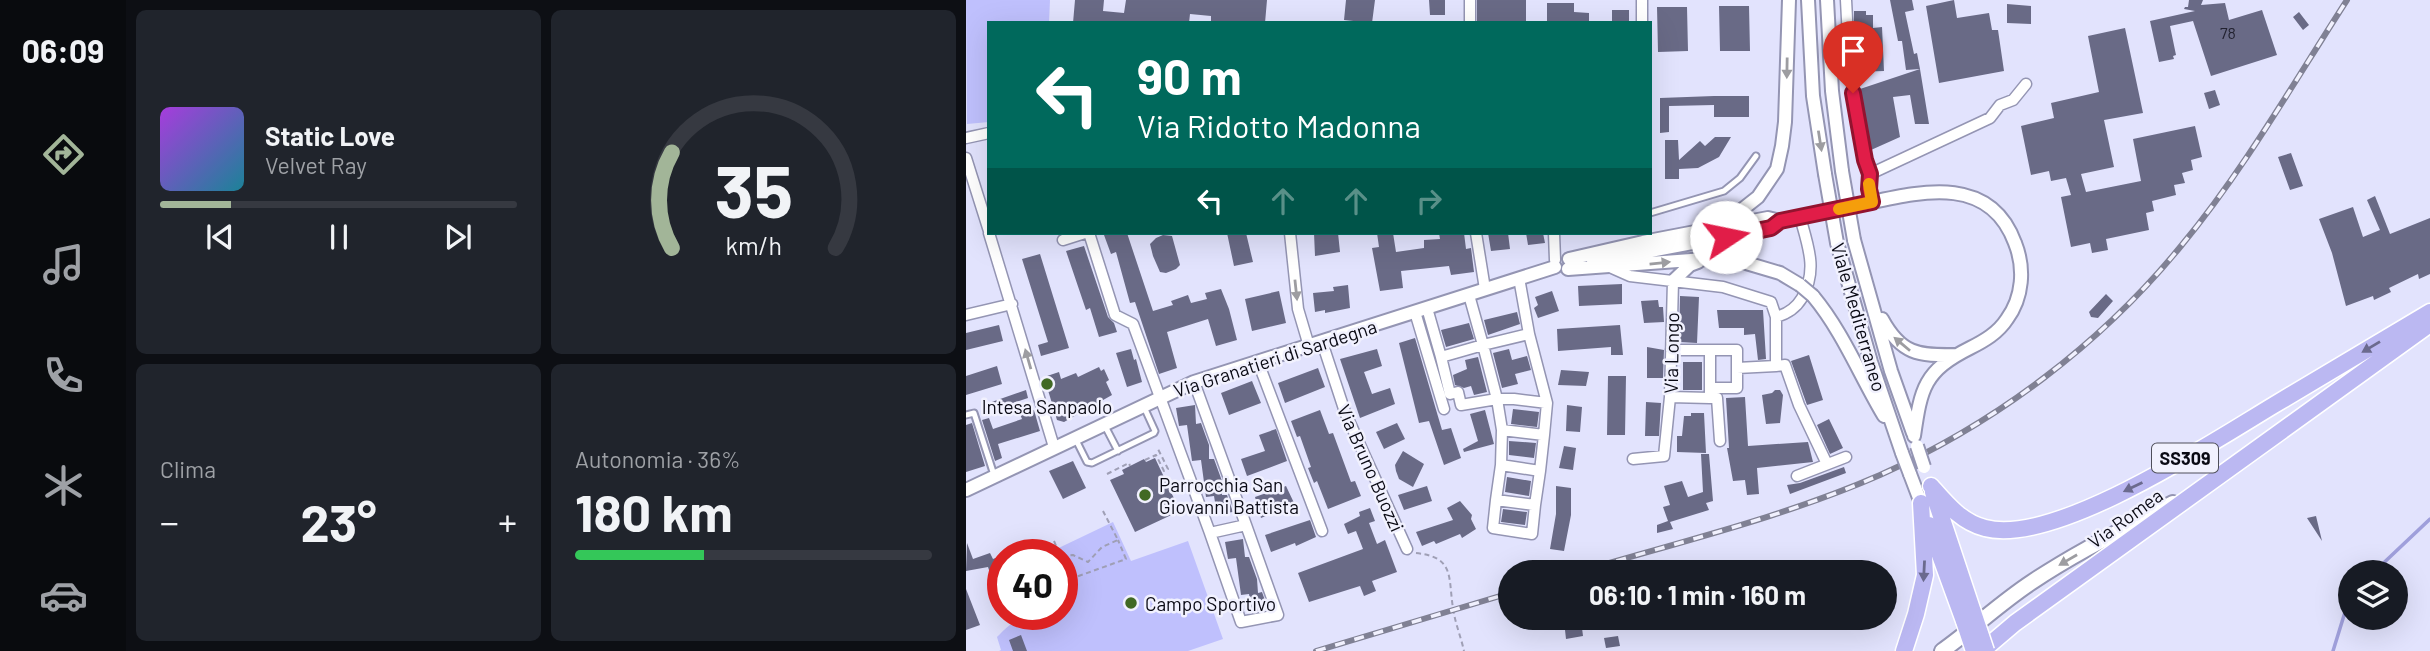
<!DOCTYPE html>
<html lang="it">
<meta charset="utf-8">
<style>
body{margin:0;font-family:Barlow,sans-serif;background:#20242c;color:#f1f3f6;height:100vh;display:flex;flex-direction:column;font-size:26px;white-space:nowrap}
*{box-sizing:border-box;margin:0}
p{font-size:23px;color:#9ea1a6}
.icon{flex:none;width:38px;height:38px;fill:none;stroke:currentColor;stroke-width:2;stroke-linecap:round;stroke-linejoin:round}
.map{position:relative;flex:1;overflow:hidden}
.sheet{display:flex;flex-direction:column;gap:10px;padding:10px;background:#0d0f14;width:840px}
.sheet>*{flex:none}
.banner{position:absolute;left:21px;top:21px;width:665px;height:214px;border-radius:0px;box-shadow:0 7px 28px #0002;background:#00695c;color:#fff;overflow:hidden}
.buttons{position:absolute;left:1372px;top:560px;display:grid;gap:14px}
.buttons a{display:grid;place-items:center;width:70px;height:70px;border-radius:50%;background:#171b24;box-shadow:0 7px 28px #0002;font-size:35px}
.speed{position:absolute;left:21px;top:539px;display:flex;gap:14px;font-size:35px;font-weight:700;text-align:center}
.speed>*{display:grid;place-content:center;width:91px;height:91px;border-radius:50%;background:#171b24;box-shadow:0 7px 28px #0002;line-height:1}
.speed .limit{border:10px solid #d22;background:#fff;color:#111}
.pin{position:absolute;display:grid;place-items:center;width:60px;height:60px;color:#fff;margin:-72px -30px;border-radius:50% 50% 50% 0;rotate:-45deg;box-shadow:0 0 7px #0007}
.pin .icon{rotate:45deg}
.me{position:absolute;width:77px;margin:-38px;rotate:79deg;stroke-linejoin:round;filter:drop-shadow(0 0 5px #0008)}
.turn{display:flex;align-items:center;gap:24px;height:147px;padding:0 35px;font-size:32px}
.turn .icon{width:91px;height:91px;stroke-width:2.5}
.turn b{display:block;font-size:49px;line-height:60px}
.lanes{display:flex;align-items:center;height:66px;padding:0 35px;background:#0003;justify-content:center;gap:35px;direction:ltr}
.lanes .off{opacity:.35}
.big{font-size:52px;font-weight:700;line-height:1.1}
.sheet .widget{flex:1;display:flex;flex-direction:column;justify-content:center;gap:10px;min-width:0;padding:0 24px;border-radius:10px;background:#20242c}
.sheet .dial{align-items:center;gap:0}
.dial svg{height:182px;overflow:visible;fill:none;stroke:#363941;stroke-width:7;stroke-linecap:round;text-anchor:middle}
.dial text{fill:#f1f3f6;stroke:none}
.song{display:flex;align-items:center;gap:21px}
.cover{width:84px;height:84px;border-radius:10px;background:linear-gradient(135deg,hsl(280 70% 55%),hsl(190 70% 35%))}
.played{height:7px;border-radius:4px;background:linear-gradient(90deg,#a2b598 20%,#363941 20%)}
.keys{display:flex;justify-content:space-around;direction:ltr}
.heat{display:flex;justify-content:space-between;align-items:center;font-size:38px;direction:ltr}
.charge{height:10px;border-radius:5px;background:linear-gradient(90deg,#34c759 36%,#363941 0)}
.sheet .tiles{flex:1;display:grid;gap:10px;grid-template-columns:repeat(2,1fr)}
.trip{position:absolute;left:532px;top:560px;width:399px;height:70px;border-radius:35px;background:#171b24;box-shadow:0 7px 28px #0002;font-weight:700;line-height:70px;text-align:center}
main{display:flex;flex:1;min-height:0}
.menu{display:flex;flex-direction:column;width:126px;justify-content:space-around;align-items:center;background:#090b0e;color:#9ea1a6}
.menu .icon{width:49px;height:49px}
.menu .selected{color:#a2b598}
.menu b{font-size:32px;color:#f1f3f6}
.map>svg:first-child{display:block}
.green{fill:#bfc0fd}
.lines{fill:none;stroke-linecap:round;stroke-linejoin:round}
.stream{stroke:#9f9fdb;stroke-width:3.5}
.building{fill:#696a86}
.minor-tunnel{stroke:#c2c2da;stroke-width:10;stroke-dasharray:10 5;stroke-linecap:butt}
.service-casing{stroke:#9495b3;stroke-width:9}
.minor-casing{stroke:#9495b3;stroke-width:13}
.tertiary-casing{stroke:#9495b3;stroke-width:16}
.secondary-casing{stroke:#9495b3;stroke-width:18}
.primary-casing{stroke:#fff;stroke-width:19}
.path{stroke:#9f9fb5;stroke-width:2;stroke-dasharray:5 3.5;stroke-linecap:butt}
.service{stroke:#fff;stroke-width:5}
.minor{stroke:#fff;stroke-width:10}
.tertiary{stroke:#fff;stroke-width:12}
.secondary{stroke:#fff;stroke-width:14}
.primary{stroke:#bbb8f2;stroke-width:16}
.rail-casing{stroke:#808194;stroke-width:6}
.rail{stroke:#f1f1fe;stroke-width:3.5;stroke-dasharray:10;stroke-linecap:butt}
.tertiary-bridge-casing{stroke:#9495b3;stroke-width:16;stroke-linecap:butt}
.primary-bridge-casing{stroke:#fff;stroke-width:19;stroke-linecap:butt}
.tertiary-bridge{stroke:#fff;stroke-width:12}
.primary-bridge{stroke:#bbb8f2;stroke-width:16}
.oneway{fill:#9d9da1}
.oneway2{fill:#6b6a8e}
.route-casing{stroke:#92132f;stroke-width:18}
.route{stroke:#e11d48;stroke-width:12}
.slow{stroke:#f59e0b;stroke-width:12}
.poi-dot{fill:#416924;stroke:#f1f1fe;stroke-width:2.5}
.labels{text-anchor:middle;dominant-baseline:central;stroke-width:5;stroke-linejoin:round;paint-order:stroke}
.number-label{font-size:16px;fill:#222230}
.shield{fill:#f1f1fe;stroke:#4f4f5a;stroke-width:2}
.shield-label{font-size:18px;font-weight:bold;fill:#0a0a14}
.street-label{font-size:19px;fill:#0a0a14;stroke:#f1f1fe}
.poi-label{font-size:19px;fill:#0a0a14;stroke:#f1f1fe;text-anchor:start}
</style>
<main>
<nav class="menu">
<b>06:09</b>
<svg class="icon selected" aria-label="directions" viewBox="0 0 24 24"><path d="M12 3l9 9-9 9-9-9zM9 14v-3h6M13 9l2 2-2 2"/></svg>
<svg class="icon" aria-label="music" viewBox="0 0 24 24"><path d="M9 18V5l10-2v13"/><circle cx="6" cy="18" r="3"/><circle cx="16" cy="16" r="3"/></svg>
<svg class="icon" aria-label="phone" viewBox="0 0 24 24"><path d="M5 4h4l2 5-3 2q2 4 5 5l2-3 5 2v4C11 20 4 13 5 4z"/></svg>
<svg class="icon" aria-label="climate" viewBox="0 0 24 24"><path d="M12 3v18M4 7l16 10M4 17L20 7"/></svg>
<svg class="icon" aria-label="car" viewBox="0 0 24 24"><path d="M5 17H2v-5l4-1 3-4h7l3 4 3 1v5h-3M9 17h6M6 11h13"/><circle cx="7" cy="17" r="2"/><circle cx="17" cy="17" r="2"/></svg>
</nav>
<section class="sheet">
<div class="tiles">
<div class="widget">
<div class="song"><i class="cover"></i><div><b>Static Love</b><p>Velvet Ray</p></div></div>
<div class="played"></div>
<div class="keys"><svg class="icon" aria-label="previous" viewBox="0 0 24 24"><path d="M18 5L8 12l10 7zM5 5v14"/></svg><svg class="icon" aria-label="pause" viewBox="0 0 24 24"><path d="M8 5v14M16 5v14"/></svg><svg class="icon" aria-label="next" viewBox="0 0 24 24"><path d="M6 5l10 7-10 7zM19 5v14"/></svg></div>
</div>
<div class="widget dial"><svg viewBox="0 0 100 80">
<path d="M14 69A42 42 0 1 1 86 69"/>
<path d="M14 69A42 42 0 0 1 14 27" stroke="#a2b598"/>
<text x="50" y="56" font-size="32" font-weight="700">35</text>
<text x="50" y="72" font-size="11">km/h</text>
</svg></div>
<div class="widget"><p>Clima</p>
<div class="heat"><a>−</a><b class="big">23°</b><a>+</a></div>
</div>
<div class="widget"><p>Autonomia · 36%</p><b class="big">180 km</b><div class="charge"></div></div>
</div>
</section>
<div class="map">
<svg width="1464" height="651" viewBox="0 0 1464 651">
<rect width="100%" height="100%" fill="#e2e3fd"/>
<path class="green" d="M0 0H84L83 23H23V122L1 124Z
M147 522 165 561 222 541 257 639 222 651H33L35 650 31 637C55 612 63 614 96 614V555H78Z"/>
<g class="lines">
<path class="stream" d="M1408 572 1464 519
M1367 651 1384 596"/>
</g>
<path class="building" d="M109 0H138L137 11 158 13 160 0H301L299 23H245V16L224 14 223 23H107Z
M380 0H409L406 23 378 20Z
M463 0H479V15H464Z
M511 0H560V23H511Z
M924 0H946L948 10 939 12 948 54 951 53 954 69 940 70 936 41H932Z
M988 0 991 18 1023 13 1026 30H1032L1038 71 973 83 960 6Z
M1223 0H1237L1235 5 1259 3 1263 20 1296 10 1311 55 1245 76 1227 21 1204 26 1210 55 1207 56 1208 59 1193 62 1184 21 1229 11 1218 9 1219 7H1222Z
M581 3H608V12L623 13V23L581 21Z
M1041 4 1065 6V24L1041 23Z
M753 6H783L784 51H754Z
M691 7H721L722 51 692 52Z
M646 10H663V23H646Z
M888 11H900V15H907V28L916 27 918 71 888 72Z
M1333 12 1343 25 1337 30 1327 17Z
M1159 28 1177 113 1138 120 1148 167 1115 174 1120 192 1175 181 1167 139 1229 126 1236 157 1225 160 1227 170 1216 173 1219 183 1208 185 1210 195 1186 201 1188 211 1180 213 1183 230 1140 239 1142 250 1126 253 1124 243 1105 247 1095 197 1105 195 1100 178 1085 181 1083 171 1065 175 1055 126 1088 118 1085 103 1133 92 1122 36Z
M954 69 963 124H949L944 95 927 97 934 137 905 150 894 89Z
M1249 90 1254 105 1243 109 1238 93Z
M748 96H783V117H748V105L703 106V132L694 133V98Z
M749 137H765L753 157 732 168 713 169V179H699V140H712L713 160 734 141 739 146Z
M1325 153 1337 186 1324 190 1312 157Z
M1409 196 1424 234 1464 218V274L1453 279 1452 274 1423 288 1425 292 1408 300 1407 296 1380 306 1366 253 1353 219 1387 207 1397 237 1414 230 1401 200Z
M144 233H161L187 311 207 305 205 301 222 295 225 303 241 299 239 293 255 289 263 309 271 340 250 346 242 319 201 332 211 368 193 374 169 302 164 303 150 252 145 254 138 235Z
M261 233H280L287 262 268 266Z
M348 233H372L374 252 349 256Z
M411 233H427L430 252 458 248V240L474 239 473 233H498L500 249 505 248 508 272 485 275 483 266 435 271 437 288 414 291 406 248 413 247Z
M522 233H542L544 249 525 251Z
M560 233H577L579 243 562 245Z
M197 235 206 236 214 265 210 269 200 273 194 272 187 256 184 244 190 238Z
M118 246 142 317 148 323 151 332 133 337 124 308 120 310 100 251Z
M74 254 103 348 75 356 72 345 82 342 56 259Z
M656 284V304L613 306 612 286Z
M382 285 384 308 359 313V310L349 312 347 293 368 291 367 287Z
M313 291 320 323 286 331 279 299Z
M586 291 593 311 572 318 568 308 572 305 569 297Z
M1140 294 1147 301 1132 318 1125 317 1123 312Z
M714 296 733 297 731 343 713 342Z
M692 300 693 307H697L698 322 678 323 675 301Z
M751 310H797L800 359 792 360 789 334 778 335V328H753Z
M551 312 554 324 522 335 518 320Z
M503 323 508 339 480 347 475 330Z
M33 325 37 341 0 350V333Z
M654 325 657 355H645V347L592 351 591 329Z
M449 338 476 430 485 428 495 458 478 465 463 421 453 423 433 343Z
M681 347 698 350 697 378H681Z
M165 349 168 360 170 359 176 382 161 387 150 353Z
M411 349 416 366 398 372 406 394 424 388 429 404 394 418 374 359Z
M543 349 546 360 561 356 565 370 549 374 552 384 536 388 527 353Z
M843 355 857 400 841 405 825 361Z
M512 357 521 392 508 395 505 386 498 388 489 385 487 375 501 369 499 360Z
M717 362H736V390H717Z
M31 366 36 384 0 395V376Z
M133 367 135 371 138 369 143 380 140 382 146 395 98 422 91 420 78 377 93 372 95 379 110 373 112 377Z
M352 368 359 387 319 403 312 383Z
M595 370 623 372 620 386 592 385Z
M642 376H660L659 435H641Z
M286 381 295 403 263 415 255 393Z
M60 390 62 398 19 412 17 405Z
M809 390H814L817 395 814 423 800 424 796 395 806 393Z
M779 397 782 446 842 442 847 462 791 468 793 494 781 495 779 480 767 481 761 448H763L760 398Z
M680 402 695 403 693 436H679Z
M229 405 230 424 235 423 243 445V459H248L256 481V495H261L267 512 251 514 248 496 240 497 235 460 226 461 221 425 213 426 210 408Z
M601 405 616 407 614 432 600 431Z
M547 409 573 412 571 427 545 424Z
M68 410 74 431 32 444 36 458 29 461 16 420 23 418 27 429 56 419 54 414Z
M354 410 363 434 367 433 385 482 389 481 395 496 362 509 351 481 348 483 342 468 345 467 334 436 331 437 325 421Z
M519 410 528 444 498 452 497 449 512 441 504 414Z
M725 413H738L740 453 711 452V436H716L718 416H725Z
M863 419 877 448 864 454 851 425Z
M6 423 19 466 0 472V425Z
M431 423 439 439 418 449 410 432Z
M310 429 321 461 281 476 275 459 299 451 293 435Z
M543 441 570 443 568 458 543 455Z
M598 446 610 448 607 470 593 468Z
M437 451 458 464 447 487 433 479 430 471 429 465Z
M735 454H743L747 501 740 503 743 510 704 522 707 529 691 533V525L702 521 697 507 704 505 698 486 716 481 722 497 737 492Z
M189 458 214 511 169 532 144 480 158 474 156 470 178 459 180 462Z
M107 461 120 488 97 499 83 471Z
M878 467 880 473 824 494 821 485 834 483Z
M541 477 565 481 563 496 539 492Z
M320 486 329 505 320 507 295 518 289 497Z
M461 486 466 501 438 510 432 495Z
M590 486 605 488V515L598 551 584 549 590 514Z
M494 501 506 515 505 519 510 529 496 538 494 534 470 544 468 541 456 546 450 532 487 520 481 508Z
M404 508 409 521 403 523 411 544 419 540 431 572 406 581 410 591 398 596 394 586 343 602 332 573 397 549 390 531 382 534 378 524 394 516 393 512Z
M537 509 561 512 559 525 535 522Z
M1350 516 1356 541 1341 518Z
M344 520 350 537 330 546 329 543 305 552 299 535Z
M277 539 279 557H283L291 579 292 593 296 592 302 609 286 612 283 594 275 595 270 558 262 559 259 542Z
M1 543 7 559 24 553 27 559 37 555V572L25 576 22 567 0 571Z
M0 589 14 625 0 630Z
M616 628 617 636 600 639 599 630Z
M55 635 61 651H47L43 640Z
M652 636 654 646 640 648 638 638Z"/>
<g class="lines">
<path class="minor-tunnel" d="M882 38 885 78"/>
<g class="service-casing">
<path id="service" d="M684 213 758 191 774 178 790 156
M0 415 8 413 28 475
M139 426 152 451
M109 438 121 462 126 463 188 433 189 431 178 407"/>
</g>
<g class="minor-casing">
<path id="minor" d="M676 0V23
M880 0 882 38
M504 23V0
M885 78 899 160 904 174 903 189 906 202
M0 138 23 133
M0 158 23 231
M904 174 1024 118 1034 105 1047 100 1060 84
M23 233 88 447
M123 233 149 315 167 324 244 533 280 525 228 382
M324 233 332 309 343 346
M510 233 519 289
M588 233 589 260
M97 240 119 233
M646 268 664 276 757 287 805 302 810 317V366L819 365 833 405 861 464
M503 295 517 345 563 334 553 278
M461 308 475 357 517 345 531 399H548L581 403 563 334
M449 312 478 409
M0 315 46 304
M810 317C821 314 830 308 836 298 852 270 842 246 834 217
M356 342 379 412 441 549
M744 350H771V388H744
M475 357 484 394 492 392 495 405 531 399 536 430 578 435 581 403
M292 362 356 531
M771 368 810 366
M704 397 744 398V350H705
M744 398H751L754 441
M536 430 535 465 574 471 578 435
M667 459 698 456 704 397 707 281
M535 465 530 500 569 505 574 471
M831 476 880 457
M530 500 527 528 566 534 569 505
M244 533 275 622 312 615 280 525"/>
</g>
<g class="tertiary-casing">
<path id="tertiary" d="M842 0 847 96 859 174
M861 0 866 91 876 171
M759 223 792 197 811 169 816 146 819 122 823 0
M888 240 925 371 947 433
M871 243 905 362 936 453
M603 259 677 242 802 218 814 221C843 215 873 209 902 203 957 191 1024 175 1049 243 1059 268 1057 297 1041 319 1032 333 1018 341 1004 348 958 371 955 388 948 436
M627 262 805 228 814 221
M602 269 739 259 770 260 814 273 834 285
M707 281 724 265 732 262
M847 296C877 332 894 376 918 416
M916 319C935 354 952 356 990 355
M944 474 955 503
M0 490 228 382 589 267"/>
</g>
<g class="secondary-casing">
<path id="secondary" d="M976 651C1007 629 1034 603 1066 582 1111 552 1160 528 1207 503"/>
</g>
<g class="primary-casing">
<path id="primary" d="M965 486C980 503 995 522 1019 528 1088 547 1248 441 1308 405 1360 374 1412 343 1464 312
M967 492 1007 612
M963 525 998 621
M938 651 950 614 959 575 955 503
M1016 651 1049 623 1464 324"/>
</g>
<path class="path" d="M179 460 190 455 198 471 202 469 192 449
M141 474 163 463 164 466
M88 541 94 555
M450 553C489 557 482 577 487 608 489 623 495 637 498 651
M96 556 107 555 122 562 136 547 152 540 137 511
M96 582 160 559 152 540"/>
<use href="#service" class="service"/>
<use href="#minor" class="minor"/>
<use href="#tertiary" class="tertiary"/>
<use href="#secondary" class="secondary"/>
<use href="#primary" class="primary"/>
<g class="rail-casing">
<path id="rail" d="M612 572C713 542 818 517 914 475 1030 423 1135 344 1215 246 1278 170 1328 82 1381 0
M350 651 544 593"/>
</g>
<use href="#rail" class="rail"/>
<g class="tertiary-bridge-casing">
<path id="tertiary-bridge" d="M876 171 888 240
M859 174 871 243
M834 285 847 296
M951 446 958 467
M936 453 944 474"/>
</g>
<g class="primary-bridge-casing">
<path id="primary-bridge" d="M1007 612 1020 651
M998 621 1008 651"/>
</g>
<use href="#tertiary-bridge" class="tertiary-bridge"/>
<use href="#primary-bridge" class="primary-bridge"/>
</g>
<defs><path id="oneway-solid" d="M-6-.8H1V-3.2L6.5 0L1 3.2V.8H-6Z" transform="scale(1.75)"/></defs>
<g class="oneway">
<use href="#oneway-solid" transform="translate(821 68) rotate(91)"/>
<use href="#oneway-solid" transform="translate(854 141) rotate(81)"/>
<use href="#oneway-solid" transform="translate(694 263) rotate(-6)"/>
<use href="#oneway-solid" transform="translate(330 290) rotate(84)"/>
<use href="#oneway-solid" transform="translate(936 344) rotate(-140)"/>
<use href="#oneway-solid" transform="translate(62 359) rotate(-106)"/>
<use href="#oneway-solid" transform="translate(1102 560) rotate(150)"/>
</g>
<g class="oneway2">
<use href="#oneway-solid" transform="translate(1405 347) rotate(149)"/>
<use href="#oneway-solid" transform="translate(1167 487) rotate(154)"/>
<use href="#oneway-solid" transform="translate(958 571) rotate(93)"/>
</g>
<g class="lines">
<g class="route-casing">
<path id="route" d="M760 237 805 228 814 221 906 202 903 189 904 174 899 160 887 93"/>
</g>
<use href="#route" class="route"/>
<path class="slow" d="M873 209 906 202 903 184"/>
</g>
<g class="poi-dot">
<circle cx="81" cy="384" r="7"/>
<circle cx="179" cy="495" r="7"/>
<circle cx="165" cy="603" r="7"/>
</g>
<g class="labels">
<g class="number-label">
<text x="1262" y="32">78</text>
</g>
<rect class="shield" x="1186" y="443.5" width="66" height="29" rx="5"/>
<g class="shield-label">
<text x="1219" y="458">SS309</text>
</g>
<g class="street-label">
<text transform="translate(893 317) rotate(74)">Viale Mediterraneo</text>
<text transform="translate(705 353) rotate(-89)">Via Longo</text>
<text transform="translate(309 358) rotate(-18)">Via Granatieri di Sardegna</text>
<text transform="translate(405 468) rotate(66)">Via Bruno Buozzi</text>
<text transform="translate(1159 518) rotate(-36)">Via Romea</text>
</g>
<g class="poi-label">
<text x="81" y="406" text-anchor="middle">Intesa Sanpaolo</text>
<text x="193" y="484">Parrocchia San<tspan x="193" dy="22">Giovanni Battista</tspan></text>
<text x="179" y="603">Campo Sportivo</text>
</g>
</g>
</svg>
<div class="buttons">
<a><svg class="icon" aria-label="layers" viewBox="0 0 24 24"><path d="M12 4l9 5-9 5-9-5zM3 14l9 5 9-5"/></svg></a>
</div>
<div class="speed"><div class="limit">40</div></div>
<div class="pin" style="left:887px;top:93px;background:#d93025"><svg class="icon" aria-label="arrive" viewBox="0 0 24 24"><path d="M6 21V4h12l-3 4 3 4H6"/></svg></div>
<svg class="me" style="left:760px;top:237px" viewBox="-20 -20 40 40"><circle r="19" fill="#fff"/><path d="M0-13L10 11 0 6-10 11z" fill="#e11d48"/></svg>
<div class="trip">06:10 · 1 min · 160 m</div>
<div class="banner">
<div class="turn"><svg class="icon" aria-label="left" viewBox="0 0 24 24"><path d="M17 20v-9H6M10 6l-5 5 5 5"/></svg><div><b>90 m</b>Via Ridotto Madonna</div></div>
<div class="lanes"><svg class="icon" aria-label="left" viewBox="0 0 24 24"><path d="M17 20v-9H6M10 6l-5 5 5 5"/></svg><svg class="icon off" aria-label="ahead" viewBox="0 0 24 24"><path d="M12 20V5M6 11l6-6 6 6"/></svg><svg class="icon off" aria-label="ahead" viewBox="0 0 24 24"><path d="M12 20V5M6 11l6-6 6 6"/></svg><svg class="icon off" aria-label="right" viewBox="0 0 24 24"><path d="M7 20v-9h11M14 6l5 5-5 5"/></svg></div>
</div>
</div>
</main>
